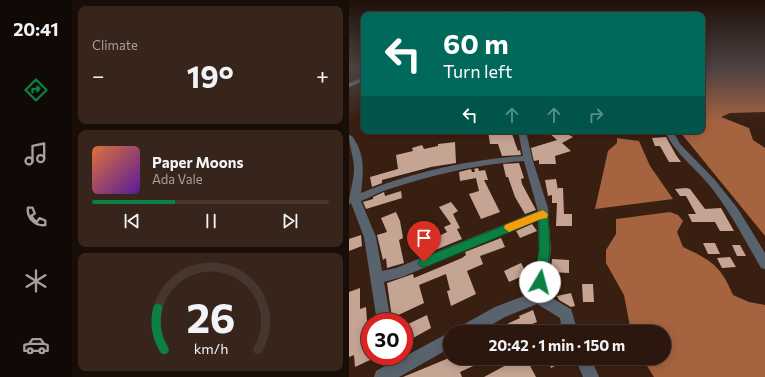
<!DOCTYPE html>
<meta charset="utf-8">
<style>
body{margin:0;font-family:Commissioner,sans-serif;background:#37241b;color:#f1f3f6;height:100vh;display:flex;flex-direction:column;font-size:15px;white-space:nowrap}
*{box-sizing:border-box;margin:0}
p{font-size:13px;color:#a69f9d}
.icon{flex:none;width:22px;height:22px;fill:none;stroke:currentColor;stroke-width:2;stroke-linecap:round;stroke-linejoin:round}
.map{position:relative;flex:1;overflow:hidden}
.panel{display:flex;flex-direction:column;gap:6px;padding:6px;background:#180d07;width:277px}
.panel>*{flex:none}
.guide{position:absolute;left:12px;top:12px;width:344px;height:122px;border-radius:8px;box-shadow:0 2px 10px #0003,0 0 0 1px #47362e;background:#00695c;color:#fff;overflow:hidden}
.speed{position:absolute;left:12px;top:313px;display:flex;gap:8px;font-size:20px;font-weight:700;text-align:center}
.speed>*{display:grid;place-content:center;width:52px;height:52px;border-radius:50%;background:#2b170d;box-shadow:0 2px 10px #0003,0 0 0 1px #47362e;line-height:1}
.speed .limit{border:6px solid #d22;background:#fff;color:#111}
.pin{position:absolute;display:grid;place-items:center;width:34px;height:34px;color:#fff;margin:-41px -17px;border-radius:50% 50% 50% 0;rotate:-45deg;box-shadow:0 0 4px #0007}
.pin .icon{rotate:45deg}
.me{position:absolute;width:44px;margin:-22px;rotate:8deg;stroke-linejoin:round;filter:drop-shadow(0 0 3px #0008)}
.turn{display:flex;align-items:center;gap:14px;height:84px;padding:0 16px;font-size:18px}
.turn .icon{width:52px;height:52px;stroke-width:2.5}
.turn b{display:block;font-size:28px;line-height:34px}
.lanes{display:flex;align-items:center;height:38px;padding:0 16px;background:#0003;justify-content:center;gap:20px;direction:ltr}
.lanes .off{opacity:.35}
.big{font-size:30px;font-weight:700;line-height:1.1}
.panel .widget{flex:1;display:flex;flex-direction:column;justify-content:center;gap:6px;min-width:0;padding:0 14px;border-radius:8px;background:#37241b}
.panel .dial{align-items:center;gap:0}
.dial svg{height:104px;overflow:visible;fill:none;stroke:#47362e;stroke-width:7;stroke-linecap:round;text-anchor:middle}
.dial text{fill:#f1f3f6;stroke:none}
.song{display:flex;align-items:center;gap:12px}
.cover{width:48px;height:48px;border-radius:6px;background:linear-gradient(135deg,hsl(20 70% 55%),hsl(270 70% 35%))}
.played{height:4px;border-radius:2px;background:linear-gradient(90deg,#0b8043 35%,#47362e 35%)}
.keys{display:flex;justify-content:space-around;direction:ltr}
.heat{display:flex;justify-content:space-between;align-items:center;font-size:22px;direction:ltr}
.trip{position:absolute;left:94px;top:325px;width:228px;height:40px;border-radius:20px;background:#2b170d;box-shadow:0 2px 10px #0003,0 0 0 1px #47362e;font-weight:700;line-height:40px;text-align:center}
main{display:flex;flex:1;min-height:0}
.tabs{display:flex;flex-direction:column;width:72px;justify-content:space-around;align-items:center;background:#110905;color:#a69f9d}
.tabs .icon{width:28px;height:28px}
.tabs .active{color:#0b8043}
.tabs b{font-size:18px;color:#f1f3f6}
.map>svg:first-child{display:block}
.water{fill:#a56340}
.building{fill:#c6a493}
.lines{fill:none;stroke-linecap:round;stroke-linejoin:round}
.minor{fill:#59636e;fill-rule:evenodd}
.major{fill:#8b9fb6;fill-rule:evenodd}
.route{fill:#0b8043;stroke:#07532c}
.slow{fill:#f59e0b}
</style>
<main>
<nav class="tabs">
<b>20:41</b>
<svg class="icon active" aria-label="directions" viewBox="0 0 24 24"><path d="M12 3l9 9-9 9-9-9zM9 14v-3h6M13 9l2 2-2 2"/></svg>
<svg class="icon" aria-label="music" viewBox="0 0 24 24"><path d="M9 18V5l10-2v13"/><circle cx="6" cy="18" r="3"/><circle cx="16" cy="16" r="3"/></svg>
<svg class="icon" aria-label="phone" viewBox="0 0 24 24"><path d="M5 4h4l2 5-3 2q2 4 5 5l2-3 5 2v4C11 20 4 13 5 4z"/></svg>
<svg class="icon" aria-label="climate" viewBox="0 0 24 24"><path d="M12 3v18M4 7l16 10M4 17L20 7"/></svg>
<svg class="icon" aria-label="car" viewBox="0 0 24 24"><path d="M5 17H2v-5l4-1 3-4h7l3 4 3 1v5h-3M9 17h6M6 11h13"/><circle cx="7" cy="17" r="2"/><circle cx="17" cy="17" r="2"/></svg>
</nav>
<section class="panel">
<div class="widget"><p>Climate</p>
<div class="heat"><a>−</a><b class="big">19°</b><a>+</a></div>
</div>
<div class="widget">
<div class="song"><i class="cover"></i><div><b>Paper Moons</b><p>Ada Vale</p></div></div>
<div class="played"></div>
<div class="keys"><svg class="icon" aria-label="previous" viewBox="0 0 24 24"><path d="M18 5L8 12l10 7zM5 5v14"/></svg><svg class="icon" aria-label="pause" viewBox="0 0 24 24"><path d="M8 5v14M16 5v14"/></svg><svg class="icon" aria-label="next" viewBox="0 0 24 24"><path d="M6 5l10 7-10 7zM19 5v14"/></svg></div>
</div>
<div class="widget dial"><svg viewBox="0 0 100 80">
<path d="M14 69A42 42 0 1 1 86 69"/>
<path d="M14 69A42 42 0 0 1 9 37" stroke="#0b8043"/>
<text x="50" y="56" font-size="32" font-weight="700">26</text>
<text x="50" y="72" font-size="11">km/h</text>
</svg></div>
</section>
<div class="map">
<svg width="416" height="377" viewBox="0 0 416 377">
<rect width="100%" height="100%" fill="#391f11"/>
<path class="water" d="M353 69H416V112L381 113 372 117 400 128 404 140 416 148V236L332 133V131H353Z
M268 138 290 141 301 166 324 199 246 209 259 151 268 143Z
M321 212 329 215 334 221 328 232 334 247C362 260 372 266 384 295L400 302 416 305V377H305L293 358H315V332H282L275 295 257 263V250L267 234V219Z"/>
<path class="building" d="M139 131H162L169 151 171 150 172 155 153 156 149 144H141Z
M198 131H227L220 135 224 137 213 143 222 151 206 156 207 164H190V160L185 161 184 158 182 148 208 140Z
M317 137 327 155 332 162H320L311 146H306L303 138Z
M106 142 107 163 82 167 33 180V183L23 187 21 177 49 169 47 155 64 151 63 148 73 145 75 149 89 146V144Z
M170 163 175 178 172 179 173 184 187 210 176 214 166 197 159 177H157L154 164Z
M129 168 130 171 136 170 139 180H135L151 212 132 219 120 194 130 191 127 178 111 181 110 172 122 169 123 172H126L125 169Z
M207 179 209 190V188H214L215 214H223V226H207L208 203H203V195L199 196 196 180Z
M337 188 341 189 356 209 372 208 385 231H371L366 222H343L339 214H347L337 196H331L326 189Z
M52 191 53 198 17 209 14 202 24 199V197L35 192 36 196Z
M102 202 109 211 104 214 111 228 108 229 113 239 79 253 74 244 98 232 95 227 102 224 90 207Z
M47 212 51 221 54 238 50 240 55 263 38 268 37 258 34 260 28 235 38 232 32 218Z
M183 224 188 231 171 238 167 231Z
M12 235 13 246 0 251V239Z
M152 238 156 247 131 256 134 264 118 271 127 294 102 306 98 291 101 290 97 274 70 285 75 303 43 318 38 283 64 274 65 278 113 258 117 255 116 252Z
M354 243H366L371 254H359Z
M383 245H391L397 256H388Z
M381 257 387 267 373 268 368 258Z
M203 259 220 260V273L202 272Z
M172 263 178 274 160 282 155 271Z
M233 284H244L245 302H234Z
M11 288V309L17 307 19 335 21 334V360L6 367 5 355 0 357V292Z
M222 293 226 306 222 307 210 300 208 296Z
M184 310 188 322 164 332H141L171 318 170 316Z
M78 315 82 328 55 343V326Z
M100 358H142L111 372 113 377H54Z
M170 358H177L187 377H135Z
M198 358H221L202 368Z"/>
<g class="lines">
<path class="minor" d="M169 131H177L183 158 199 208 202 250 196 294 222 309 229 332H213L211 318 188 304 156 317 130 332H107L110 327 146 307 183 293 190 250 189 220 53 277 35 282 42 322H28L15 237 2 203 0 204C0 193 5 181 5 169 5 157 0 147 0 135 5 136 5 140 8 144 16 160 14 176 12 193 60 173 122 159 174 156ZM175 161 189 211 47 268 33 271 27 237 12 201C20 198 28 193 37 190 81 175 129 164 175 161Z
M316 131H324L331 144 366 180 389 209 416 253V269L412 268C396 240 381 211 361 186 346 167 326 154 316 131Z
M101 332V348L50 377H25L27 371 36 366 34 356H50L51 359Z
M226 358H242L250 377H234Z"/>
<path class="major" d="M15 77V81L0 87V83Z"/>
</g>
<linearGradient id="sky" x2="0" y2="1"><stop stop-color="#1f1109"/><stop offset="0.57" stop-color="#4e4243"/><stop offset="1" stop-color="#4e4243" stop-opacity="0"/></linearGradient>
<rect width="416" height="121" fill="url(#sky)"/>
<path class="route" d="M194 210 199 214 201 250 196 286 191 287 187 286 185 282 190 250V220L79 266 75 267 71 266 69 262 71 259Z"/>
<path class="slow" d="M194 210 199 214 198 218 192 219 160 232 155 228 156 225Z"/>
</svg>
<div class="speed"><div class="limit">30</div></div>
<div class="pin" style="left:75px;top:262px;background:#d93025"><svg class="icon" aria-label="arrive" viewBox="0 0 24 24"><path d="M6 21V4h12l-3 4 3 4H6"/></svg></div>
<svg class="me" style="left:191px;top:282px" viewBox="-20 -20 40 40"><circle r="19" fill="#fff"/><path d="M0-13L10 11 0 6-10 11z" fill="#0b8043"/></svg>
<div class="trip">20:42 · 1 min · 150 m</div>
<div class="guide">
<div class="turn"><svg class="icon" aria-label="left" viewBox="0 0 24 24"><path d="M17 20v-9H6M10 6l-5 5 5 5"/></svg><div><b>60 m</b>Turn left</div></div>
<div class="lanes"><svg class="icon" aria-label="left" viewBox="0 0 24 24"><path d="M17 20v-9H6M10 6l-5 5 5 5"/></svg><svg class="icon off" aria-label="ahead" viewBox="0 0 24 24"><path d="M12 20V5M6 11l6-6 6 6"/></svg><svg class="icon off" aria-label="ahead" viewBox="0 0 24 24"><path d="M12 20V5M6 11l6-6 6 6"/></svg><svg class="icon off" aria-label="right" viewBox="0 0 24 24"><path d="M7 20v-9h11M14 6l5 5-5 5"/></svg></div>
</div>
</div>
</main>
